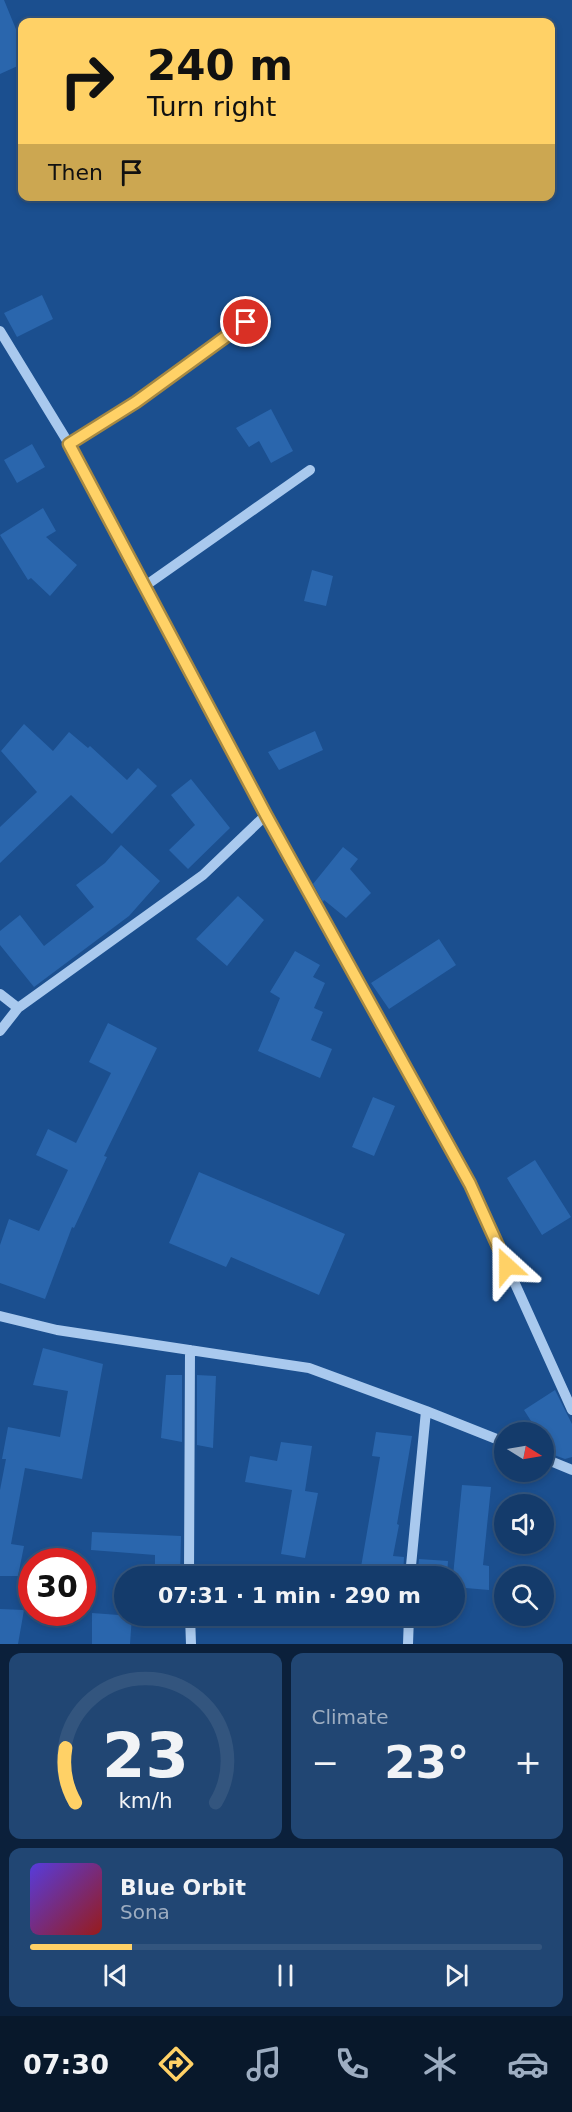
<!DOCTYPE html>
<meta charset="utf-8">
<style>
body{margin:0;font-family:"DejaVu Sans",sans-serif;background:#214673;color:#f1f3f6;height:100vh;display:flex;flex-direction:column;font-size:22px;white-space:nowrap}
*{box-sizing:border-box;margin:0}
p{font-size:20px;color:#9dadc1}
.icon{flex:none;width:33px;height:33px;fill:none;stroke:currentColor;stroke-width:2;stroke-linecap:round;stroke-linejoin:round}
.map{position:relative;height:1644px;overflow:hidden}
.details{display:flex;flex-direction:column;gap:9px;padding:9px;background:#0b203b;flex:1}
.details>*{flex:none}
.hud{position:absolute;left:18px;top:18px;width:537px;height:183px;border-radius:12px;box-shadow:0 3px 9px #0003,0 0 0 2px #33557e;background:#ffd166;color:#111;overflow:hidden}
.needle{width:39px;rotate:101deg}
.fabs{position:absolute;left:494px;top:1422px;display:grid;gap:12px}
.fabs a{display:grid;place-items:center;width:60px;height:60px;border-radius:50%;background:#143b6b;box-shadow:0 3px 9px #0003,0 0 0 2px #33557e;font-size:30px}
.speed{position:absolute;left:18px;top:1548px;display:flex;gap:12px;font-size:30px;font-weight:700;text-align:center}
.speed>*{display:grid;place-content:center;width:78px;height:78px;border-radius:50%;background:#143b6b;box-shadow:0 3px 9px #0003,0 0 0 2px #33557e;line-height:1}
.speed .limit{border:9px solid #d22;background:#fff;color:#111}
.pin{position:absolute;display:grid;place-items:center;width:51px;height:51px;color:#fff;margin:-26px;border:3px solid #fff;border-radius:50%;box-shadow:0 2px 6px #0007}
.me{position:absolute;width:66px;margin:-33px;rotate:336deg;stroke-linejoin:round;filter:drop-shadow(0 0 4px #0008)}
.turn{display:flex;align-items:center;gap:21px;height:126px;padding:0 30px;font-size:27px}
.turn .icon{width:78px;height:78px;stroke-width:2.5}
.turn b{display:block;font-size:42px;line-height:51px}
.then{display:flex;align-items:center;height:57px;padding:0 30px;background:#0003;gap:12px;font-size:22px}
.big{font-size:45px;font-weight:600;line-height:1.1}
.details .widget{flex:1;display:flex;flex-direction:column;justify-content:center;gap:9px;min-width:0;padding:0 21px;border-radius:12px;background:#214673}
.details .dial{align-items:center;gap:0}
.dial svg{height:156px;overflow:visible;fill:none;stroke:#33557e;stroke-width:7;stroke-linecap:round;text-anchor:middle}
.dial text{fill:#f1f3f6;stroke:none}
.song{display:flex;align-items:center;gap:18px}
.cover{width:72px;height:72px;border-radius:9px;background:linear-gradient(135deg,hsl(250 70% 55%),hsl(0 70% 35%))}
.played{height:6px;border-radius:3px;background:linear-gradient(90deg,#ffd166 20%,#33557e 20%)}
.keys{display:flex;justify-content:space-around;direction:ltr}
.heat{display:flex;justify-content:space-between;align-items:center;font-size:33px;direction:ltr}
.details .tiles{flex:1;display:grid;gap:9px;grid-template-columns:1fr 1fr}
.widget:last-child{grid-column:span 2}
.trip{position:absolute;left:114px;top:1566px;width:351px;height:60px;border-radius:30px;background:#143b6b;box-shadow:0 3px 9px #0003,0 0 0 2px #33557e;font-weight:600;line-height:60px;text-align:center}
.tab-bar{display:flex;height:96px;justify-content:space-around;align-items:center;background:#08182b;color:#9dadc1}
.tab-bar .icon{width:42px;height:42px}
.tab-bar .active{color:#ffd166}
.tab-bar b{font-size:27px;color:#f1f3f6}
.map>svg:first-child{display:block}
.building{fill:#2a66ad}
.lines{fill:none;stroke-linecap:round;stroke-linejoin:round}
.minor{stroke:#a9c9ee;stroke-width:10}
.route-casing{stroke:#a68842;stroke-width:15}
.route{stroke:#ffd166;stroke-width:10}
</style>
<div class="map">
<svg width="572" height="1644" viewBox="0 0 572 1644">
<rect width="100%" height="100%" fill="#1b4f8f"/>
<path class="building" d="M0 0H4L22 44V64L0 74Z
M42 295 53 319 17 337 4 313Z
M271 409 293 451 271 463 259 441 249 447 236 428Z
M32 444 45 467 17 483 4 460Z
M43 508 56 531 46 537 77 565 50 596 31 578 28 580 0 535Z
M312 570 333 576 326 606 304 601Z
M24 724 53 751 69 732 88 748 90 746 127 780 138 768 157 786 112 834 71 795 0 863V827L37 792 1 751Z
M315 731 323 750 279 770 268 752Z
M191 779 230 828 188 869 169 850 195 825 171 795Z
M121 845 160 881 129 916 34 987 0 945V931L20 915 44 946 94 907 76 885 105 863Z
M343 847 358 859 350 869 371 893 346 918 324 900 323 902 313 884Z
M238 896 264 920 227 966 196 939Z
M439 939 456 965 389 1009 371 983Z
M295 951 320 965 313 977 325 983 314 1008 323 1012 311 1040 332 1049 320 1078 258 1051 280 998 270 992Z
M108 1023 157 1048 104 1156 107 1157 74 1228 72 1227 45 1299 0 1283V1245L9 1219 39 1231 68 1170 36 1155 48 1129 76 1143 111 1073 89 1062Z
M373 1097 395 1106 374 1156 352 1147Z
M535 1160 571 1217 542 1235 507 1178Z
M199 1172 345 1234 319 1295 231 1257 226 1267 169 1243Z
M43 1348 103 1364 82 1479 25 1468 11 1544 24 1546 18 1576H0V1490L6 1459H2L8 1427 60 1437 68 1391 33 1385Z
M166 1375H182V1442L161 1438Z
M197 1375 216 1376 213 1448 197 1445Z
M555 1390 572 1424V1457L565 1459 543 1451V1432H538L524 1410Z
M376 1432 412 1436 397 1524 399 1525 393 1556 404 1557 403 1576H364L366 1568 361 1567 380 1457 372 1456Z
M281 1442 312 1446 305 1491 318 1493 305 1558 281 1554 292 1490 245 1482 250 1456 277 1461Z
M462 1485 491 1487 483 1565 489 1566V1590L454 1587 453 1576Z
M92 1532 181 1536 180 1576H155V1555L91 1550Z
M419 1559 448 1561 447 1576H417Z
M0 1609 24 1610 18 1644H0Z
M92 1613 132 1616 130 1644H92Z"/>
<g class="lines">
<path class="minor" d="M0 331 69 444 266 815 470 1184 572 1410
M69 444 136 402 246 322
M145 586 310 470
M0 994 18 1008
M0 1031 18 1008 203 875 266 815
M0 1316 57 1330 309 1368 426 1411 504 1442
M543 1458 572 1470
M189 1576 190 1350
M410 1576 426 1411
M190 1616 191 1644
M408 1644 409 1616"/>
</g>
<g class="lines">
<g class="route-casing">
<path id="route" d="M246 322 136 402 69 444 266 815 470 1184 507 1266"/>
</g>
<use href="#route" class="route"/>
</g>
</svg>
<div class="fabs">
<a><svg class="needle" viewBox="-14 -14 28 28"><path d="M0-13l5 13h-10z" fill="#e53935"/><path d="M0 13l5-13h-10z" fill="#9dadc1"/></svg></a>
<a><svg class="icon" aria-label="sound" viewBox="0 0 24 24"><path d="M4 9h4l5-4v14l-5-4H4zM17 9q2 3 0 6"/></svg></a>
<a><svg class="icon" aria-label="search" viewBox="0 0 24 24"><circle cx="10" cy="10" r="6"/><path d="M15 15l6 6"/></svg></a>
</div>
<div class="speed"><div class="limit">30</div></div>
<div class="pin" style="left:246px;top:322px;background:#d93025"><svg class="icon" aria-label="arrive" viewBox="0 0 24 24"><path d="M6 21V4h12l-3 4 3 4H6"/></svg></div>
<svg class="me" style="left:507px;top:1266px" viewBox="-20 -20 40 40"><path d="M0-17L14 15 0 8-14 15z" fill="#ffd166" stroke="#fff" stroke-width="4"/></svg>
<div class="trip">07:31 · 1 min · 290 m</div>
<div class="hud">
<div class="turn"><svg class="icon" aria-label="right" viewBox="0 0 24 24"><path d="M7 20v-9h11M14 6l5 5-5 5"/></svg><div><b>240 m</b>Turn right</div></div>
<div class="then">Then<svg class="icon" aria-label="arrive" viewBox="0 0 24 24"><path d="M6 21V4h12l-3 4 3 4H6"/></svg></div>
</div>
</div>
<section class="details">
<div class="tiles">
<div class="widget dial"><svg viewBox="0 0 100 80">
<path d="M14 69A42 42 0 1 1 86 69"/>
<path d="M14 69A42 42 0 0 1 9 41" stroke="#ffd166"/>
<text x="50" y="56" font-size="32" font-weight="700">23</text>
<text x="50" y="72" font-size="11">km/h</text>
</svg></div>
<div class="widget"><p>Climate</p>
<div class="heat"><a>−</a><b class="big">23°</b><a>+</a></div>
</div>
<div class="widget">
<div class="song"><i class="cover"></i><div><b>Blue Orbit</b><p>Sona</p></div></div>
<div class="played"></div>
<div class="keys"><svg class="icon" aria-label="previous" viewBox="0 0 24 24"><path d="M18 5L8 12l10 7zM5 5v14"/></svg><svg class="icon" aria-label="pause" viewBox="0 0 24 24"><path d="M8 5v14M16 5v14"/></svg><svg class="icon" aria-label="next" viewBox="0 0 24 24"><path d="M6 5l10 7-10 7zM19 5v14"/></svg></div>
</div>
</div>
</section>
<nav class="tab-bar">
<b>07:30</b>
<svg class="icon active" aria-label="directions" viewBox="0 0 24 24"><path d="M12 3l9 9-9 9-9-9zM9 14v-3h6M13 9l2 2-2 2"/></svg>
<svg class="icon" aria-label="music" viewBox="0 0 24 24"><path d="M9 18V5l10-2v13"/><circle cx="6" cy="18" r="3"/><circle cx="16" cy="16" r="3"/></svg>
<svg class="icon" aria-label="phone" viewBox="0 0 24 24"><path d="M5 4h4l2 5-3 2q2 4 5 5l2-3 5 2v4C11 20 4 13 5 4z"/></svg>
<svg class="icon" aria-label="climate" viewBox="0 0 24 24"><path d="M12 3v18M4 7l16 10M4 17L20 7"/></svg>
<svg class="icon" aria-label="car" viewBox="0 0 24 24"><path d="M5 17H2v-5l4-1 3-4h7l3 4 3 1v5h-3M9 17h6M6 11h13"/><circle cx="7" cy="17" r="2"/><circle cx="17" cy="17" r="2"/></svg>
</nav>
